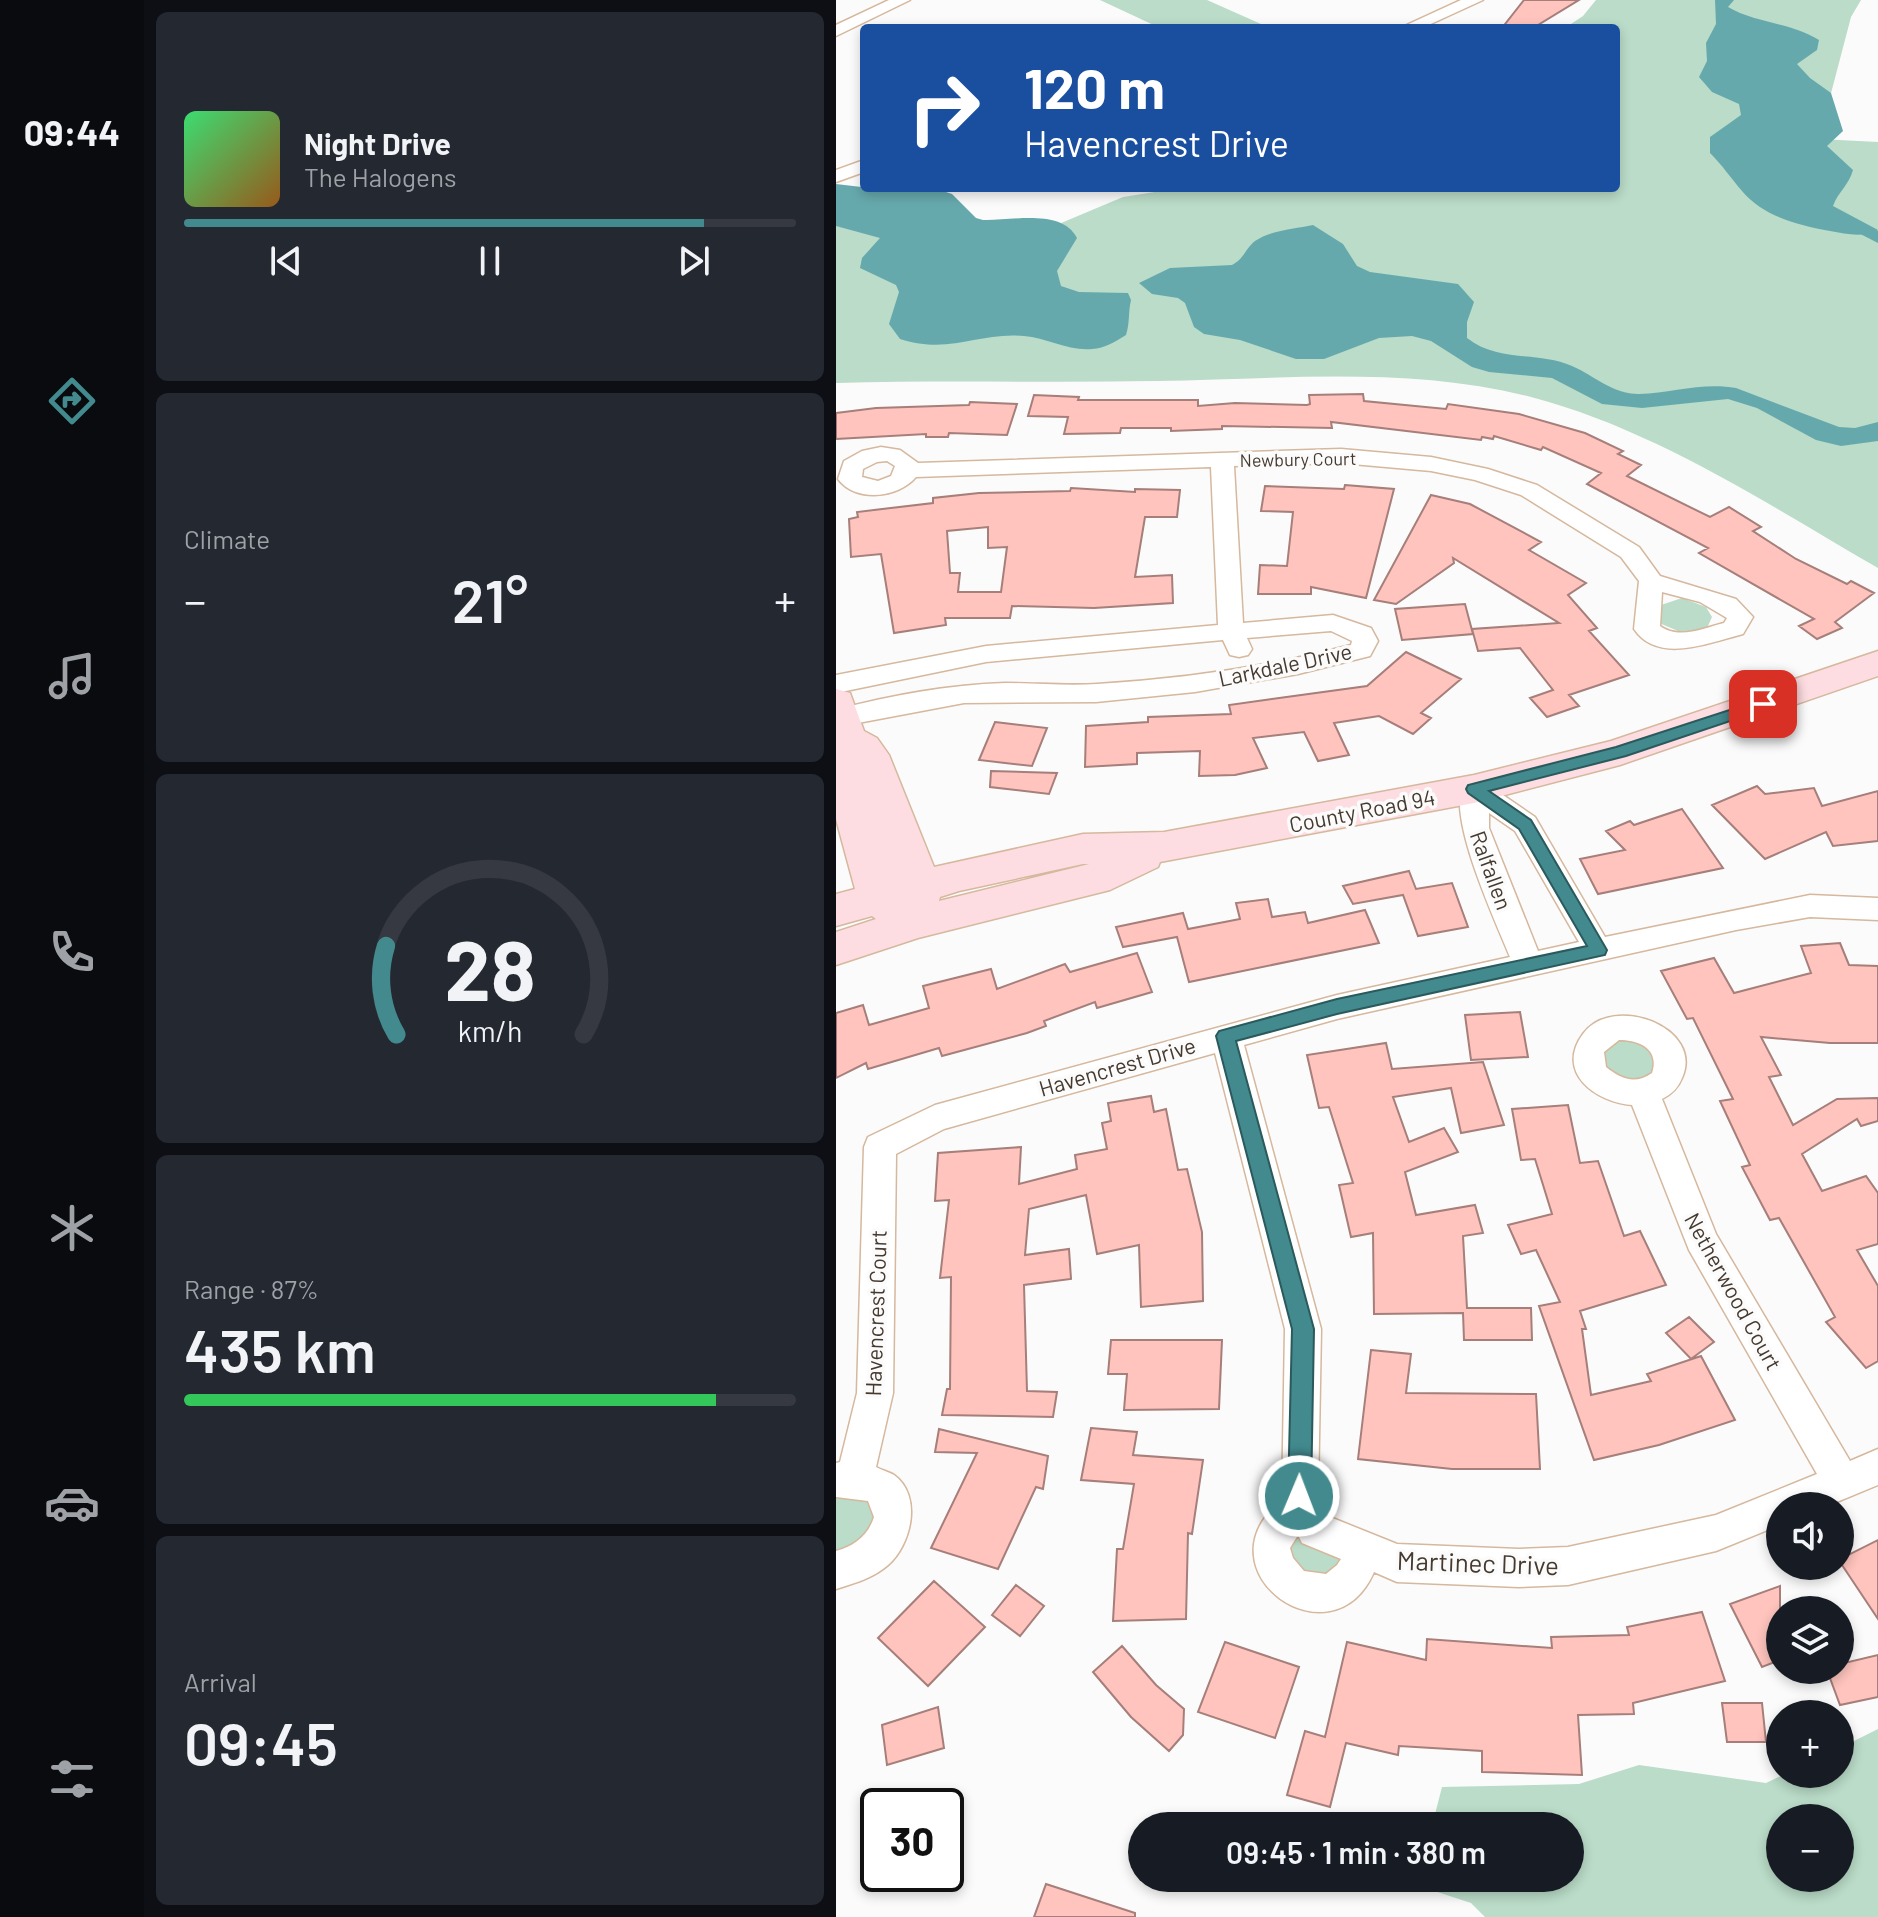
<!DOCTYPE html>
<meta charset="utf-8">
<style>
body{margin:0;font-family:Barlow,sans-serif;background:#242831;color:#f1f3f6;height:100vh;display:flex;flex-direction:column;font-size:30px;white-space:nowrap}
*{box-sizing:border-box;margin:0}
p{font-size:26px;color:#9ea1a6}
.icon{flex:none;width:44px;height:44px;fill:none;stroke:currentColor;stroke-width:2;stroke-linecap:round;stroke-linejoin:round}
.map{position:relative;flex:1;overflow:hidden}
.drawer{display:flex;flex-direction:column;gap:12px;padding:12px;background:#0d0f14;width:692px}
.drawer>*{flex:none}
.banner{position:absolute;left:24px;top:24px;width:760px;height:168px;border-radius:8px;box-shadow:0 4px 12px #0003;background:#1a4fa0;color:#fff;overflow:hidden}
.tools{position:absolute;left:930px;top:1492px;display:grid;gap:16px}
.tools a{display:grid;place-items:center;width:88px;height:88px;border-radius:50%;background:#171b24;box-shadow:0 4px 12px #0003;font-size:40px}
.speed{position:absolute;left:24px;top:1788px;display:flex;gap:16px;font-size:40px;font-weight:700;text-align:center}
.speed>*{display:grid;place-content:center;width:104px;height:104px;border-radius:50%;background:#171b24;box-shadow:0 4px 12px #0003;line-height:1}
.speed .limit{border:4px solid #111;border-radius:12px;background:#fff;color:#111}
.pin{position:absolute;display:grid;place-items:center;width:68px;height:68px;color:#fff;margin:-34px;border-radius:16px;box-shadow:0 4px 12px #0006}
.me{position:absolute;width:88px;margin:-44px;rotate:1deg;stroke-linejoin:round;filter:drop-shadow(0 0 6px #0008)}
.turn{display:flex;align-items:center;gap:28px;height:168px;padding:0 32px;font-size:36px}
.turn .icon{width:104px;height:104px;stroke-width:2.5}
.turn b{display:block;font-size:56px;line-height:68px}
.big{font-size:60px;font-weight:600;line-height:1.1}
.drawer .widget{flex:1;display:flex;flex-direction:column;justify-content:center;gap:12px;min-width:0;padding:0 28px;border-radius:12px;background:#242831}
.drawer .dial{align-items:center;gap:0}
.dial svg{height:208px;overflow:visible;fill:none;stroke:#363941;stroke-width:7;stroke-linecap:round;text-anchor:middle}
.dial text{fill:#f1f3f6;stroke:none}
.song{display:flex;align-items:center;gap:24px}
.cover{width:96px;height:96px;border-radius:12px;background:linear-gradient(135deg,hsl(140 70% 55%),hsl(30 70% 35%))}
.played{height:8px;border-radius:4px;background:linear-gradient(90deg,#428a8e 85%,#363941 85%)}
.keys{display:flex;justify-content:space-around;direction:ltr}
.heat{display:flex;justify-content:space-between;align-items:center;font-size:44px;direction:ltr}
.charge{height:12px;border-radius:6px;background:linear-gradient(90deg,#34c759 87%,#363941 0)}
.trip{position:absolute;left:292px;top:1812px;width:456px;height:80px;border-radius:40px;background:#171b24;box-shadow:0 4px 12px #0003;font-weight:600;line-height:80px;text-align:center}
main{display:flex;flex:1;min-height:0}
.menu{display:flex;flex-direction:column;width:144px;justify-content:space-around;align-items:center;background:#090b0e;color:#9ea1a6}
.menu .icon{width:56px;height:56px}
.menu .current{color:#428a8e}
.menu b{font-size:36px;color:#f1f3f6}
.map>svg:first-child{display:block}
.green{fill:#badcc8;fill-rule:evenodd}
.water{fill:#66a9ad}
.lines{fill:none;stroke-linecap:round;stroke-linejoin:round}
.canal{fill:#66a9ad;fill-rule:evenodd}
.building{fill:#fec4bd;stroke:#a67e7a;stroke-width:2;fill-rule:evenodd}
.street-casing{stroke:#d5b89d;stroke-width:3}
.secondary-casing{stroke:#d5b89d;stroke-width:3}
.street{fill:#fff;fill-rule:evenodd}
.secondary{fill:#fddde1;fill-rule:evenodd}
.route{fill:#428a8e;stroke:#2b5a5c;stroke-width:2}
.labels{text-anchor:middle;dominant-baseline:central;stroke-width:7;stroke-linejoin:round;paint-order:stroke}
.far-street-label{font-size:18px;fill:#463a2f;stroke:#fbfbfb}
.street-label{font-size:22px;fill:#463a2f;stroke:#fbfbfb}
.near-street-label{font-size:26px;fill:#463a2f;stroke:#fbfbfb}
</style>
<main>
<nav class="menu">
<b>09:44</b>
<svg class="icon current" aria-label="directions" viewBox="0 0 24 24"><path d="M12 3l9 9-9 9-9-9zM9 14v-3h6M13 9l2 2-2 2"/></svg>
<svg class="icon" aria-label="music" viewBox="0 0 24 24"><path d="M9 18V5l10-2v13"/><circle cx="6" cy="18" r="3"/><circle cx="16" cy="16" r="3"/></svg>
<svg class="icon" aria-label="phone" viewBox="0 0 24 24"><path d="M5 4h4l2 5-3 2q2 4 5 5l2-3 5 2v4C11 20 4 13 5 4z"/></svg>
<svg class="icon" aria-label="climate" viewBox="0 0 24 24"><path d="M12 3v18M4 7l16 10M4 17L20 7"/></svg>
<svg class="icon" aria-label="car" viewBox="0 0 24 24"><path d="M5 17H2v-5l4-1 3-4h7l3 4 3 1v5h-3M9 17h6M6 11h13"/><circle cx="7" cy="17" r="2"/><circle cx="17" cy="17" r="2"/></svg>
<svg class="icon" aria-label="filters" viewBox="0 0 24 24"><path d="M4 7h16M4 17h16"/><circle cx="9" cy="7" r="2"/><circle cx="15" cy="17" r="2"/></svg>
</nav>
<section class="drawer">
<div class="widget">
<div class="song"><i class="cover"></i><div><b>Night Drive</b><p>The Halogens</p></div></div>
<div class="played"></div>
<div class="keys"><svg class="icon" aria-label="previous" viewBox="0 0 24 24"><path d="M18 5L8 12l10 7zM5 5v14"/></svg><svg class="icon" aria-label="pause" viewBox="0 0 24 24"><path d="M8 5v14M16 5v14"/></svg><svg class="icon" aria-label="next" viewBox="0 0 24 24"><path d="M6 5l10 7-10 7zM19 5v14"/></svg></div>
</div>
<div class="widget"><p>Climate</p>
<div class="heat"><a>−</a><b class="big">21°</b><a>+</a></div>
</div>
<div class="widget dial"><svg viewBox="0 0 100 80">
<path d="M14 69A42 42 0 1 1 86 69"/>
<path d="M14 69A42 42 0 0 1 10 35" stroke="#428a8e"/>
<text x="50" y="56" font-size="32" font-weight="700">28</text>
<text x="50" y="72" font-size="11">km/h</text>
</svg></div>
<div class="widget"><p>Range · 87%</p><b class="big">435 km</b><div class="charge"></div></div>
<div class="widget"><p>Arrival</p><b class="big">09:45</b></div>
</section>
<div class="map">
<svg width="1042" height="1917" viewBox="0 0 1042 1917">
<rect width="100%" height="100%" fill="#fbfbfb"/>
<path class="green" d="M264 0H371L434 28H324Z
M760 0H1025L1015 17 983 139 1042 142V568C933 505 818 429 695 397 574 366 445 379 321 381 214 383 107 380 0 383V201L161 250 287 197 344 188H780V28H729L747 16Z
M846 598 870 607 876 617 871 628 847 633 823 623 822 606Z
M797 1030 822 1058 816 1074 797 1082 775 1080 753 1048Z
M19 1480 51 1524 0 1561V1484Z
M470 1520 511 1565 448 1599 436 1590 428 1579Z
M1042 1729V1917H649L635 1903 580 1885 582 1878H734V1826H596L606 1787 743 1784 803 1765 930 1783 949 1774H1004V1748ZM944 1818H1004V1878H944Z"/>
<path class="water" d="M879 0H898L892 7C921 24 955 22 983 40L981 50 961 64 974 78 995 93 1007 131 991 146 1017 170C1013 185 1002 192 997 206L1042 230C1026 238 1011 234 994 231 962 225 928 217 906 191 895 178 886 165 874 153V137L905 115 903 104 876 92 863 77 871 61 870 43 880 24Z
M0 184 68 192 107 191 116 194 140 218 147 220C175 221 226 208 241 238L221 271 225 286 243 292 292 293 295 300C292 313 294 323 290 335 279 342 269 348 256 349 232 351 211 338 188 336 141 332 115 355 64 339L53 324 63 292 60 285 24 268 26 258 44 238 0 226Z
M477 225 507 244 521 266 534 272 622 284 638 302 631 322V338C663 363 701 351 736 366 759 376 776 394 803 394 836 393 867 382 900 388L1003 427 1019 428 1042 422V441L1005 446 980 440 921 408 892 399 806 408 766 404 716 378 653 372 636 367 595 341 576 336 543 338 488 359H460L404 340 368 334 358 327 349 303 342 298 316 294 303 283 334 268 396 265C408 259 409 249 419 241 435 230 459 229 477 225Z"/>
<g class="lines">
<path class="canal" d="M1001 210 1042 231V243L995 219 992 215Z"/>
</g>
<path class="building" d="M688 0H743L697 28H666Z
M527 394 528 401 610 409 612 404 683 414 749 433 787 451 782 454 805 465 791 476 874 517 893 507 925 527 917 531 960 559 1011 584 1015 581 1038 593 999 622 1006 628 981 639 963 626 978 619 863 553 872 548 751 484 765 473 707 447 705 450 658 436 657 439 646 437 645 440 495 422 496 428 386 426V429L335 431V428H285L284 433 228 434 232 417 192 416 198 395 243 397 242 400H362V406L399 403 471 405 474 404 473 395Z
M134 402 181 404 171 435 113 433 112 437H90V434L0 439V413L40 408 133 405Z
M509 485 558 489 530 598 475 587V594H422L424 565 451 566 457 512 425 511 429 486 508 489Z
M235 488 299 492V489L344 490 341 517H309L299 577 336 575 337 603 258 608 176 606 174 618H109L110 625 58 633 45 554 15 557 13 519 22 517 21 512 97 503V498L143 493 234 491ZM152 527V548L171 547 165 592H122L124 573H114L111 531Z
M595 495 634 504 705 542 693 550 750 583 732 595 761 628 753 631 793 675 733 695 743 706 711 717 694 698 717 690 684 648 642 651 636 629 723 623 617 558 618 563 560 604 538 600Z
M629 604 637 634 566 640 559 609Z
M570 652 625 679 585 713 595 718 577 734 543 716 498 723 513 755 482 761 468 732 417 738 431 768 399 775 363 776 364 751 301 753V764L249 767 250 726 312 722V717L395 714 393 705 531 686Z
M159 722 211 728 196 766 143 760Z
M155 771 221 773 213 794 154 787Z
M921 786 929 794 978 788 986 806 1042 791V841L997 846 990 832 929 859 876 805Z
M846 809 887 868 762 894 744 859 789 850 770 831 794 821 798 825Z
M573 871 580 889 616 883 632 927 582 936 567 895 517 904 507 886Z
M432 899 436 917 469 912 472 923 529 910 543 943 353 982 341 937 287 947 280 927 347 913 352 929 404 919 400 903Z
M1004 943 1013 965 1042 966V1043H994L925 1037 945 1075 933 1077 957 1125 1001 1099 1042 1098V1121L1025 1126 1021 1119 966 1154 986 1191 1030 1176 1042 1193V1244L1021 1250 1042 1286V1361L1030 1368 990 1322 999 1317 943 1218 934 1220 906 1167 914 1165 884 1101 897 1099 857 1018 851 1019 825 971 878 958 898 993 975 973 965 946Z
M301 953 316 992 261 1008 259 1002 208 1021 210 1026 191 1033 106 1056 103 1048 32 1069 30 1063 0 1078V1013L27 1005 33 1025 93 1008 87 986 155 969 161 989 229 964 234 972Z
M684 1012 692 1057 635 1060 629 1015Z
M550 1043 556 1069 647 1062 668 1125 625 1133 615 1088 557 1097 573 1142 608 1128 622 1152 569 1172 580 1215 639 1205 647 1233 627 1236 631 1308H695L696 1340H628L627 1313 538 1314 537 1233 515 1237 503 1185 517 1183 493 1107 483 1108 471 1055Z
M315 1096 318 1112 330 1109 342 1170 351 1169 366 1232 367 1301 305 1307 303 1245 261 1254 250 1195 193 1209 189 1255 233 1249 235 1279 188 1285 191 1391 221 1392 217 1417 106 1415 111 1389H114L115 1277 104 1278 113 1200 99 1201 102 1153 185 1147 183 1184 241 1169 239 1155 271 1149 266 1123 275 1121 272 1103Z
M732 1105 744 1163 762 1161 788 1236 804 1231 830 1285 744 1311 750 1329H746L755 1395 815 1381 811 1374 865 1356 899 1420 823 1445 758 1460 703 1306 724 1302 700 1250 685 1254 672 1225 716 1214 699 1159 685 1160 676 1109Z
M853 1317 878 1342 855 1359 830 1333Z
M275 1340H386L383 1409 288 1410 291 1374H272Z
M535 1350 575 1354 570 1393 700 1394 704 1469H616L522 1459Z
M255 1428 301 1432 297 1455 367 1460 356 1534 352 1533 350 1619 277 1621 281 1549H287L298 1484 245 1480Z
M103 1429 212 1456 207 1489 200 1487 162 1569 95 1548 141 1453 99 1452Z
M1042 1540V1619L1004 1562V1559Z
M98 1581 149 1627 92 1686 42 1638Z
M180 1585 208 1606 184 1636 156 1615Z
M944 1586V1660L926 1667 894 1604Z
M866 1612 889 1681 797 1703 798 1714 742 1715 746 1775 646 1772V1751L563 1746 562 1755 510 1743 494 1807 451 1795 469 1731 489 1737 511 1642 590 1660 591 1639 716 1648 715 1637 793 1635 791 1627Z
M389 1642 463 1667 439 1738 362 1712Z
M286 1646 320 1685 348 1709 347 1735 333 1751 295 1717 257 1672Z
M1042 1655V1697L1004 1705 991 1670H1004V1664Z
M886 1703H926L930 1742H891Z
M102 1707 108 1748 51 1765 46 1725Z
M210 1884 299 1913V1917H198Z"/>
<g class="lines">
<g class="street-casing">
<path id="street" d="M53 0H74L0 36V25Z
M625 0H647L586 28H564Z
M28 160V172L0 182V170Z
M45 447 64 450 82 463 505 449 595 457 652 469 701 485 803 547 824 576 900 599 917 617 907 634C875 642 822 665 798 629L803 581 785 557 685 495 639 480 595 471 505 463 398 466 407 623 497 615 535 628 542 641 534 656 462 674 359 692 260 702 128 703 6 726 0 724V710C55 695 112 685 169 683 200 683 230 686 261 684 346 679 432 667 515 645L516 641 495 631 411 638 416 649 412 655 403 657 394 655 387 640 150 662 0 693V675L150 646 382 625 375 467 80 477C62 498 20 503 2 479L8 461 26 451ZM51 461 59 466 55 476 42 481 26 477 27 469 41 462ZM826 592 864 602 891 618 888 623C868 628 843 640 824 626Z
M638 779 648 782 699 817 769 937 974 895 1042 898V920L974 917 900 930 501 1019 408 1045 485 1329 482 1494 494 1517 561 1544 683 1549 732 1547 880 1515 981 1474 853 1250 796 1105C759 1102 719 1072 747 1034 776 993 869 1027 846 1078 842 1088 836 1094 826 1099L880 1234 1014 1461 1042 1449V1485L991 1506H944V1525L880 1551 732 1585 683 1587 561 1582 538 1572C496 1668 359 1570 446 1500L449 1329 379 1053 108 1129 60 1154 57 1393 40 1467C45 1470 53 1472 58 1475 87 1496 75 1545 52 1565 37 1578 19 1583 0 1589V1551C18 1546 32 1536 38 1517L32 1501 0 1497V1463L4 1462 21 1393 28 1147 32 1137 99 1105 501 995 674 957C660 922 609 814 628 782ZM653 813 679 831 743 942 702 951 653 828ZM783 1040C803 1040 824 1049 816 1073 799 1085 785 1079 770 1067L768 1052ZM462 1535 466 1543 505 1559 501 1565 490 1574 468 1571 457 1558 454 1548Z"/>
</g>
<g class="secondary-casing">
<path id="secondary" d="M1042 651V676L784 765 638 803 324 862 322 867 274 890 82 938 0 965V932L40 919 36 916 0 926V894L19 889 0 819V689L14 693 28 731 41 738 53 755 98 867 247 834 328 832 638 775 775 741ZM247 864H253L103 901 104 897 123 891Z"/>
</g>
<use href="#street" class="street"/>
<use href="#secondary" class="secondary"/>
</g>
<path class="route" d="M927 699 935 704 933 708 790 756 653 791 695 820 771 950 769 955 501 1014 400 1041 478 1329 475 1496 471 1503 463 1507 455 1503 452 1496 456 1329 380 1036 383 1031 501 999 751 946 683 829 632 793 630 789 632 785 780 747Z"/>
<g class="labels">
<g class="far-street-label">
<text transform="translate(462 459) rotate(-1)">Newbury Court</text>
</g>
<g class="street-label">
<text transform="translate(449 664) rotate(-12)">Larkdale Drive</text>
<text transform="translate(526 810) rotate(-11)">County Road 94</text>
<text transform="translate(656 870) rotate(70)">Ralfallen</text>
<text transform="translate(281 1066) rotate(-16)">Havencrest Drive</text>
<text transform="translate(898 1291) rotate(61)">Netherwood Court</text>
<text transform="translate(39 1313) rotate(-88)">Havencrest Court</text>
</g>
<g class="near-street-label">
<text transform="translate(642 1562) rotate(2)">Martinec Drive</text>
</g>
</g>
</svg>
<div class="tools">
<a><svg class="icon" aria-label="sound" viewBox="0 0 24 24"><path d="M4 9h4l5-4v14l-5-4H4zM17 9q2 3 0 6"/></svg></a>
<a><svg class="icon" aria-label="layers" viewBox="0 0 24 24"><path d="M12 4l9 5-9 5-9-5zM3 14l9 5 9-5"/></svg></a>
<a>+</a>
<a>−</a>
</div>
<div class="speed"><div class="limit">30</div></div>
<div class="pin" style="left:927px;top:704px;background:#d93025"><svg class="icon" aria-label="arrive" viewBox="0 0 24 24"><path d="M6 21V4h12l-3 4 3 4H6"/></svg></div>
<svg class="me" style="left:463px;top:1496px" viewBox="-20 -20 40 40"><circle r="17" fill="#428a8e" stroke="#fff" stroke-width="3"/><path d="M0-11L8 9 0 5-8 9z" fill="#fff"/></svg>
<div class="trip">09:45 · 1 min · 380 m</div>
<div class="banner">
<div class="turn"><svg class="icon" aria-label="right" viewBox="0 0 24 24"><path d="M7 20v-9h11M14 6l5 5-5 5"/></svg><div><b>120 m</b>Havencrest Drive</div></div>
</div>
</div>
</main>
